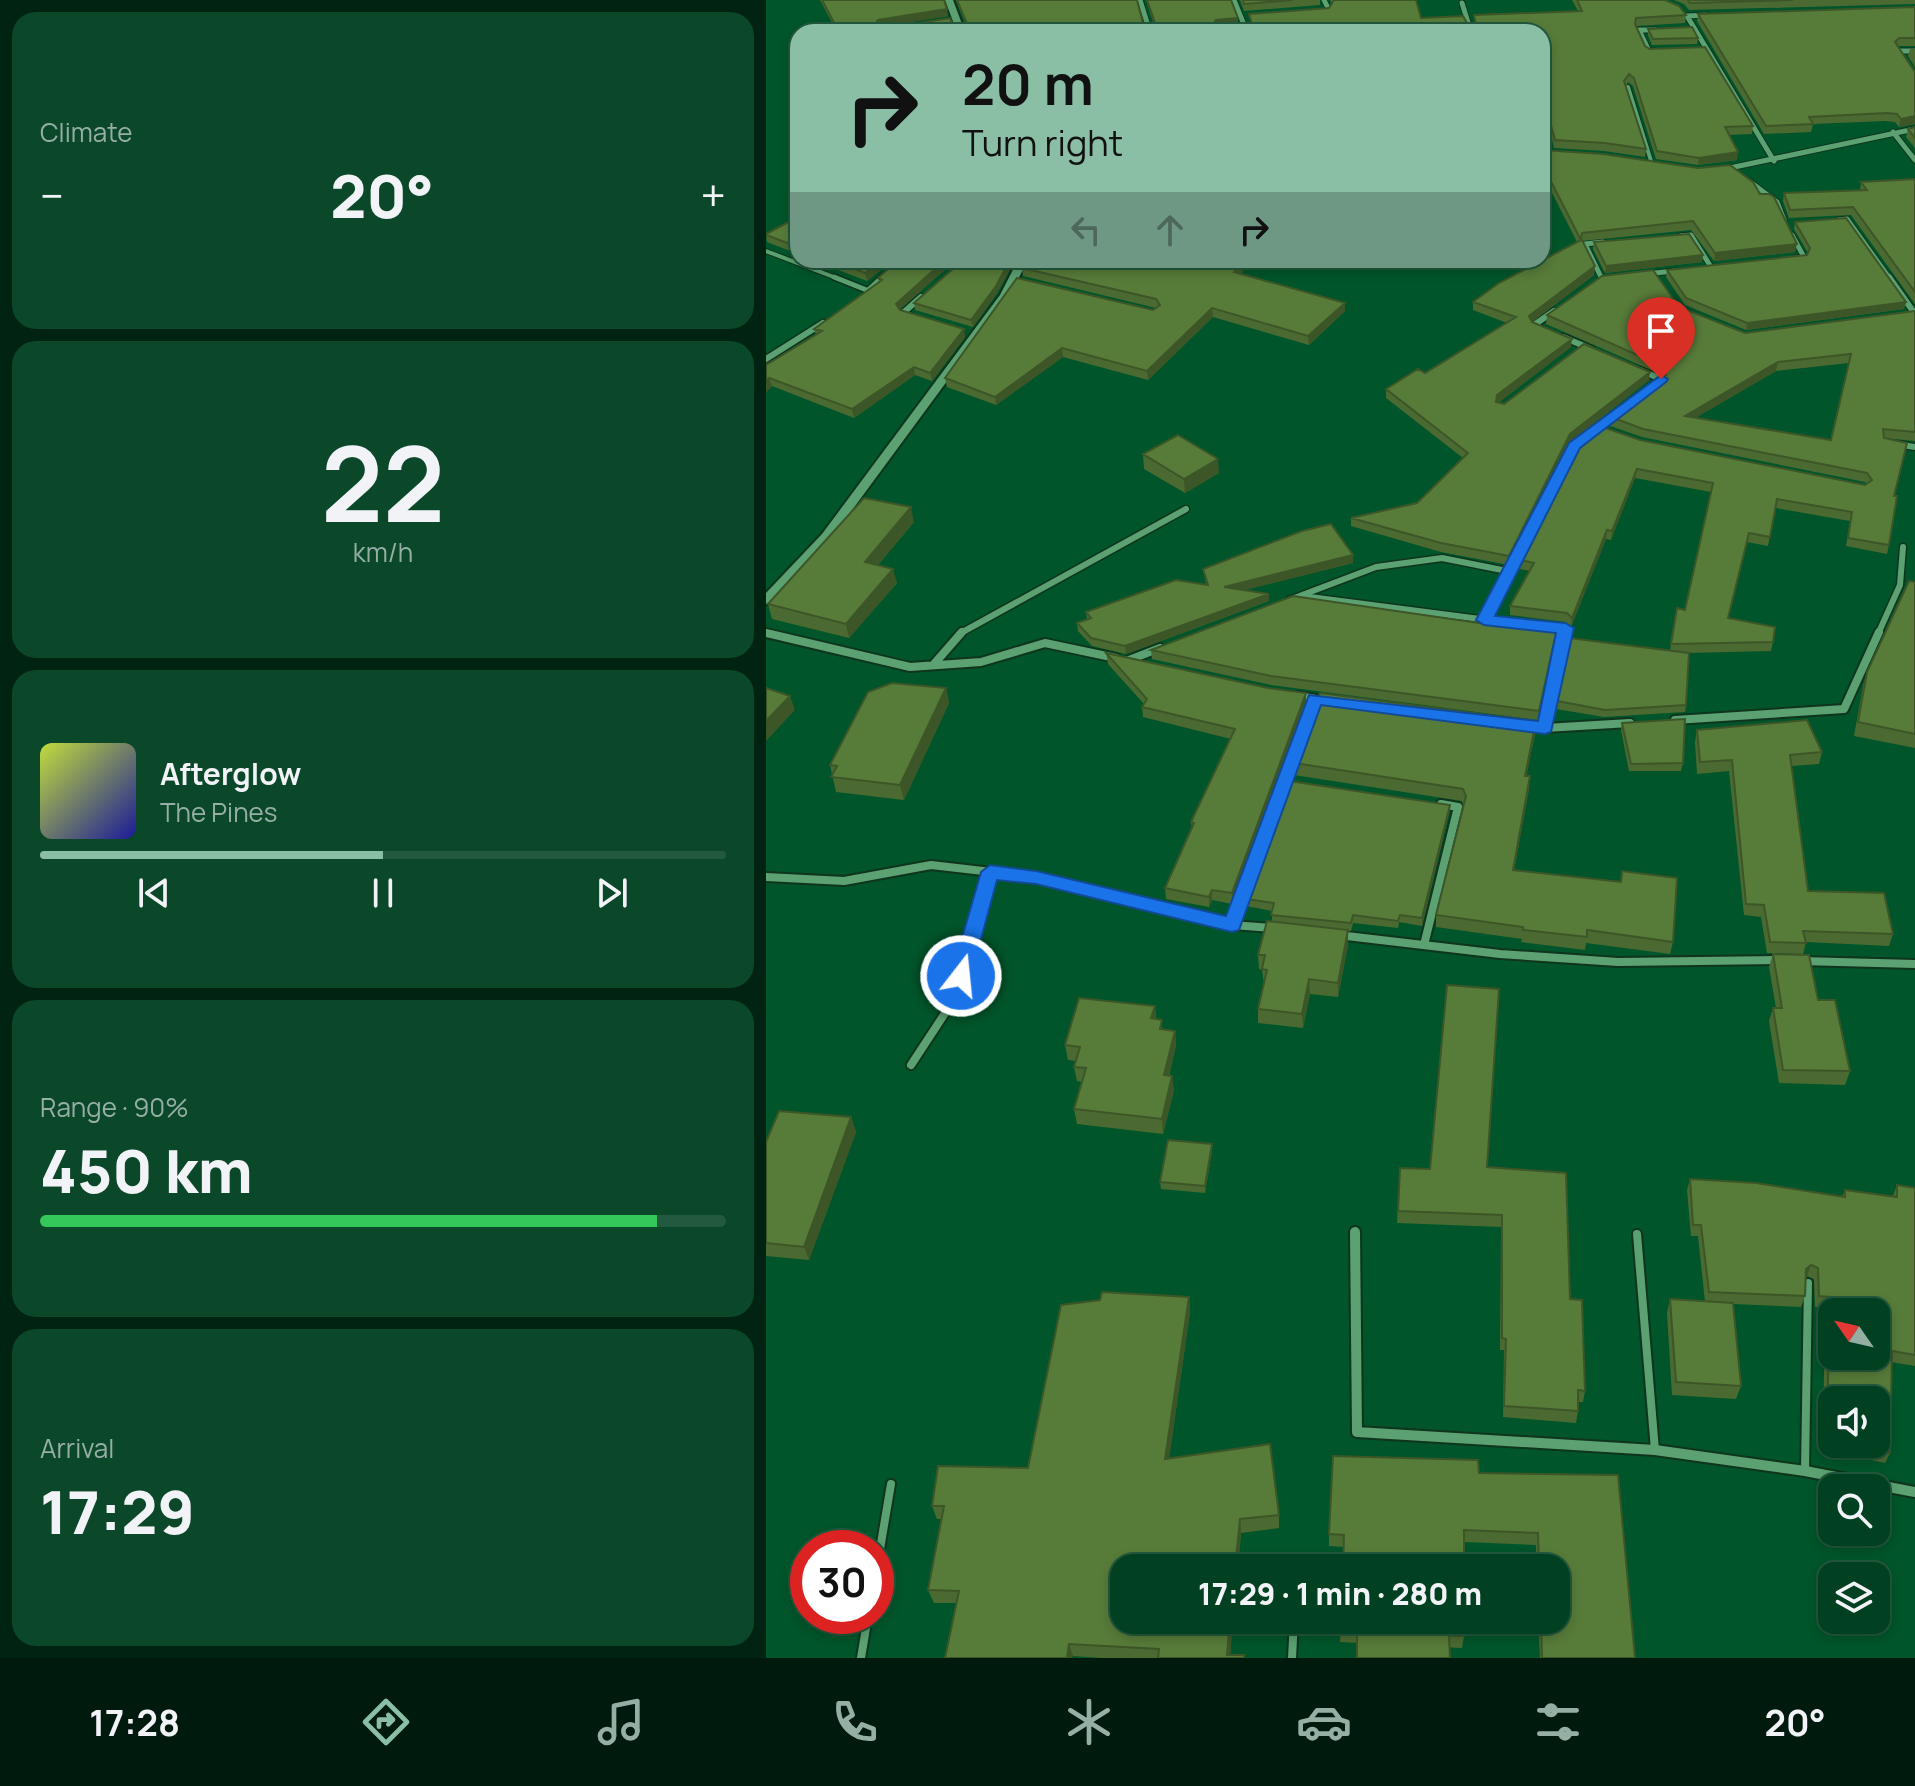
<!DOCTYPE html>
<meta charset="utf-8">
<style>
body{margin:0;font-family:Manrope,sans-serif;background:#0b4729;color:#f1f3f6;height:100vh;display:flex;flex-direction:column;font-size:30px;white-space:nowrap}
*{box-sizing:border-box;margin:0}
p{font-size:26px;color:#96afa5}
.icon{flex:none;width:44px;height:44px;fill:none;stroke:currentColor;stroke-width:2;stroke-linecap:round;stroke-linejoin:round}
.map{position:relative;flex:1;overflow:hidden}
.sheet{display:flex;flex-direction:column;gap:12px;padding:12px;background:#012312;width:766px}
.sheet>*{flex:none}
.banner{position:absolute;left:24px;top:24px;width:760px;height:244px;border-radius:24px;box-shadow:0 4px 12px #0003,0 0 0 2px #23593e;background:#8abfa5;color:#111;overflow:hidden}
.needle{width:52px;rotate:304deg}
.tools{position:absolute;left:1052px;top:1298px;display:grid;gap:16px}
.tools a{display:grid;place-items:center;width:72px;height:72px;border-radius:16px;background:#014020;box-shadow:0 4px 12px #0003,0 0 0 2px #23593e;font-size:40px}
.speed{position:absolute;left:24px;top:1530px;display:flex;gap:16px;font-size:40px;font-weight:700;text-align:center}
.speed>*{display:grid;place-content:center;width:104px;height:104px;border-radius:50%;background:#014020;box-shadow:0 4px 12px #0003,0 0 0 2px #23593e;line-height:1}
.speed .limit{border:12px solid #d22;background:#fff;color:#111}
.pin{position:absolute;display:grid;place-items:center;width:68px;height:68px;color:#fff;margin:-82px -34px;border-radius:50% 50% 50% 0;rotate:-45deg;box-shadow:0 0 8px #0007}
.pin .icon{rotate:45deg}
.me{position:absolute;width:88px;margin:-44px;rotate:16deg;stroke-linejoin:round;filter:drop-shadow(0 0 6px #0008)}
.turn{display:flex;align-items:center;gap:28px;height:168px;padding:0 40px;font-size:36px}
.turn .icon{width:104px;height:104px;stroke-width:2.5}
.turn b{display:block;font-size:56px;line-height:68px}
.lanes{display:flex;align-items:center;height:76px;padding:0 40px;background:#0003;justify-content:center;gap:40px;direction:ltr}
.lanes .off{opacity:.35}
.big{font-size:60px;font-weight:800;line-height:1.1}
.sheet .card{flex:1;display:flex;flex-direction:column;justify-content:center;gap:12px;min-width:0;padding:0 28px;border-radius:24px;background:#0b4729}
.sheet .dial{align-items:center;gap:0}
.dial b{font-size:104px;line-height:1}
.song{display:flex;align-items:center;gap:24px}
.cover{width:96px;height:96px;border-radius:12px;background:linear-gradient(135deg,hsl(70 70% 55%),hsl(240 70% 35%))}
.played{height:8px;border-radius:4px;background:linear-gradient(90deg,#8abfa5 50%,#23593e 50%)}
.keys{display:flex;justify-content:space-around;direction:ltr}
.heat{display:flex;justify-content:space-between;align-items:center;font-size:44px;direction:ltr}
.charge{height:12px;border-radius:6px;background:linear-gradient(90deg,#34c759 90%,#23593e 0)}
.trip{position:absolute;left:344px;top:1554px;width:460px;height:80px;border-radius:24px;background:#014020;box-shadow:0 4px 12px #0003,0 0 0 2px #23593e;font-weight:800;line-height:80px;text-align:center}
.tabs{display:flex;height:128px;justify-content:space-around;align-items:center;background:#001a0d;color:#96afa5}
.tabs .icon{width:56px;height:56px}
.tabs .active{color:#8abfa5}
.tabs b{font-size:36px;color:#f1f3f6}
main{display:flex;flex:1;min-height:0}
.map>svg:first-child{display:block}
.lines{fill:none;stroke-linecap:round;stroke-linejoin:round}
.service-far2-casing{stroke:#0f351d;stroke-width:6}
.service-far1-casing{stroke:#0f351d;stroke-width:8}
.service-casing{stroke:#0f351d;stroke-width:12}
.minor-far3-casing{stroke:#0f351d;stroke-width:7}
.minor-far2-casing{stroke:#0f351d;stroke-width:9}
.minor-far1-casing{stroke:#0f351d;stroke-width:12}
.minor-casing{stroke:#0f351d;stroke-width:14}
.tertiary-casing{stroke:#0f351d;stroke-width:4}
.service-far2{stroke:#5ba171;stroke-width:4}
.service-far1{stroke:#5ba171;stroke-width:5}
.service{stroke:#5ba171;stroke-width:8}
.minor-far3{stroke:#5ba171;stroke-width:5}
.minor-far2{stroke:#5ba171;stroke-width:6}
.minor-far1{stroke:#5ba171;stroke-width:8}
.minor{stroke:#5ba171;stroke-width:10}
.tertiary{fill:#5ba171;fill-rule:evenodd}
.wall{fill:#4b6a31;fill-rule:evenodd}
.shaded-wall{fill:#3d5628}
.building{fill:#577b39;stroke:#3d5628;stroke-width:2;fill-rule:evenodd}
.route{fill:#1a73e8;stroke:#114b97;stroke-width:2}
</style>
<main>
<section class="sheet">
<div class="card"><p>Climate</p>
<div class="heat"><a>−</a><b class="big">20°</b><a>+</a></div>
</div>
<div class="card dial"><b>22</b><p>km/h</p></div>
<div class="card">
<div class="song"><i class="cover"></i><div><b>Afterglow</b><p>The Pines</p></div></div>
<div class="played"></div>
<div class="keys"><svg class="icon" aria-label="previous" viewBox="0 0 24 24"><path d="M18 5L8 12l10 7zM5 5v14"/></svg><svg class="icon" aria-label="pause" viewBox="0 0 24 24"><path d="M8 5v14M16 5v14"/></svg><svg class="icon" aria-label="next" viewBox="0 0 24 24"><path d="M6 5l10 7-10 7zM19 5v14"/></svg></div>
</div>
<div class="card"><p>Range · 90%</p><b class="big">450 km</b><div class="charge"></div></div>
<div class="card"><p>Arrival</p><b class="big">17:29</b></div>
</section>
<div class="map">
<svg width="1149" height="1658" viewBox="0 0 1149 1658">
<rect width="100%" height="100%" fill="#01552a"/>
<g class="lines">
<g class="service-far2-casing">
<path id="service-far2" d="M862 87 886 164
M776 121 784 153
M0 251 73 279"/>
</g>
<g class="service-far1-casing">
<path id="service-far1" d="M68 277 103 291"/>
</g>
<g class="service-casing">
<path id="service" d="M871 1234 889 1450
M1039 1471 1042 1283
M110 1573 125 1484
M95 1658 102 1616
M526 1658 528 1620"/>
</g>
<g class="minor-far3-casing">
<path id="minor-far3" d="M374 0 384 32
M468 0 481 32
M696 3 705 32
M556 11 563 10 558 0
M940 15 921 16 1008 161
M889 51H883L873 30H890
M1135 56 1132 51H1149
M1127 132 1149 160
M959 169 1149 129
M983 181 1011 202 1018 220
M1072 220 1081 219 1124 279
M1026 235 1038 257 1029 258
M914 236 925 235 945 267
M878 274 909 271
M835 277 819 244 837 242
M114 279 135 260"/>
</g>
<g class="minor-far2-casing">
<path id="minor-far2" d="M1123 277 1149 314 1144 315
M101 292 117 277
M143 315 137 313 155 297
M773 327 768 325 788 311
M797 337 825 349
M0 359 57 323
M1130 444 1149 447
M536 596 745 623
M523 600 610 567 676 558 746 572
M718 620 746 572 808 446 895 379 874 370
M782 627 799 628 798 634
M0 633 3 634
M193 634 420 509
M1112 634 1134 585 1137 547"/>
</g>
<g class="minor-far1-casing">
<path id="minor-far1" d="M0 633 144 667 215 662 279 643 350 658
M363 660 394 648
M168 664 196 632
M532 696 562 701
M909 720 1078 709 1113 632
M762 726 779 728 864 723
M779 728 798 632
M0 877 78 881 165 865 270 877 466 925 507 928
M466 925 549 699
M572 935 734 954 852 962 1013 960
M658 945 692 807 675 804
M1035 961 1149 964
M145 1065 187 1001 224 872"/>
</g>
<g class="minor-casing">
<path id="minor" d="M589 1232 591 1432 889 1450 1039 1471 1149 1492"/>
</g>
<g class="tertiary-casing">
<path id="tertiary" d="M179 0H187L199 32H191Z
M252 260H262L243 297 64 540 4 603 0 604V593L56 534 234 295Z"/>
</g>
<use href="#service-far2" class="service-far2"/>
<use href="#service-far1" class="service-far1"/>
<use href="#service" class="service"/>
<use href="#minor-far3" class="minor-far3"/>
<use href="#minor-far2" class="minor-far2"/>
<use href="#minor-far1" class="minor-far1"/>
<use href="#minor" class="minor"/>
<use href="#tertiary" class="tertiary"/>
</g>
<path class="wall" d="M54 0H178L182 16 113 27 112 29 188 27 198 32H71Z
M190 0H371L378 27 386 29 388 25 380 0H465L472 25 451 27 452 30 484 29 485 27 483 14 563 8 566 4 564 0H650L655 18 705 30 709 28 708 15 812 11 806 0H899L920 15 919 23 870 26 879 46 987 126 986 134 963 135 971 160 932 165 890 159 867 86 862 82 860 86 880 149 879 157 838 151 788 148 781 119 776 116V32H199L200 25Z
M474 0H554V5L478 11Z
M908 0H1149V4L923 10 918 4Z
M1149 7V46H1131L1149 72V124L1133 127 1129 122 1119 121 1047 124 1045 132 998 134 931 21 932 14Z
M882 29 932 38 931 44 886 45 882 35Z
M1144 49H1149V67L1142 56Z
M1149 127V148L1140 137 1142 129Z
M776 150 994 194 1029 252 948 261 925 230 816 241 828 275 766 322 805 347 732 403 738 404 883 380 803 443 743 565 675 552 585 526V518L651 503 697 458 620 398V389L659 373 741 323 707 310V302L811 242 776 173Z
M1149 179V304L1085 215 1023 218 1017 201 1018 193 1094 191 1095 182Z
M32 217V254L1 242 0 234Z
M1029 222 1140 302 1138 309 980 330 919 305 900 277 901 270 1041 255 1042 253 1028 229Z
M828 242 937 255 936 262 839 273 827 249Z
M46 260H127L101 281Z
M190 260 133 310 199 337 166 381 149 375 88 418 6 386 0 392V365L50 335 48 329 113 282 112 278Z
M222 260H245L246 266 231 293 207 327 149 310 148 303Z
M256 268 475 274 579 303V311L543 345 447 317 382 380 297 357 230 405 181 387 179 378 387 310 390 308 257 276Z
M913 307 979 333 1149 311V441L1118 438 1128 496 1123 545 1121 554 1080 546 1084 521 1009 508 1002 546 981 542 962 618 1007 642 1005 651 921 653 920 705 919 712 838 717 790 709 791 701 904 651 911 608 919 610 945 492 869 478 845 540 840 539 805 627 800 622 744 615V606L764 571 754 569 755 560 874 440 1099 485 1101 484 1099 482 876 437 844 426 845 417 899 376 780 324 781 315ZM1083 363 1065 440 929 418 1010 371Z
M377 454 453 473 419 493 378 469Z
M148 522 112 565 131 583 83 638 6 619 2 604Z
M587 555V563L478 590 503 594V601L360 654 326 646 312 631 311 623 321 619 320 612 440 584 437 569Z
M1149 582V748L1088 736 1097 686 1101 672Z
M792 624 772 720 505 685 386 659 385 650 733 626Z
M340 653 502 688 540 693V704L466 904 446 900 443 907 400 899 399 888 426 829 425 822 465 739 377 717 376 707 378 704 342 664Z
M180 688 183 703 138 800 70 792 64 765Z
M856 723 917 763 915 771H863L855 730Z
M931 730 1056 752 1053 764 1025 766 1042 891 1127 934 1123 946 1040 942 1037 954 1001 953 995 917 978 915 963 771 931 774 929 742Z
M769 734 760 776 763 789 748 870 854 882 856 871 907 942 904 954 820 943 819 950 755 942 756 939 670 927V915L697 805 696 801 528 775V763Z
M684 805 683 813 656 926 633 922 632 928 587 923 585 931H582V945L572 997 544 994 537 1028 492 1023V1009L498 984 496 970 493 969 492 955 506 922V911L480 906V899Z
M1007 954 1052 1000 1084 1071 1079 1085 1013 1083 1003 1021 1007 1008H1010L1003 967Z
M389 1006 390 1019 397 1029 409 1031 410 1045 403 1076 408 1090 397 1134 311 1124 308 1109 316 1082 311 1081 308 1067 310 1061 302 1060 299 1045Z
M85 1117 90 1132 43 1260 0 1256V1142Z
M446 1144V1151L439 1193 395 1189 394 1182Z
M721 1167 804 1299 819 1391 817 1402H812V1411L810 1423 737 1417 738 1350H734L735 1227 631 1223 634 1168 664 1169Z
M924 1179 1076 1197 1079 1190 1127 1196 1131 1185 1149 1188V1366L1125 1362 1124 1453 1119 1463 1071 1453V1444H1110L1066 1400V1437L1057 1435 1059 1308 1049 1307 1048 1279 1041 1276 1039 1278V1296L1035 1307 967 1304 975 1386 970 1399 906 1395 901 1313 904 1299 939 1302 932 1236H925L921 1190Z
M423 1297 424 1312 403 1459 513 1515V1528L475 1533 472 1568H358L467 1620 464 1655 479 1658H336L307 1656 191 1603H168L162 1590 175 1519H171L166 1506 262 1468Z
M713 1473 852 1475 869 1658H774L772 1620H790V1568H770V1545L698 1542 578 1547 563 1546V1534Z
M575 1620 698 1636 696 1648 574 1642Z"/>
<path class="shaded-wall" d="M181 9 182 16 113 27 110 32 108 26 112 20Z
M472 18V25L451 27 448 32 447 26 450 20Z
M209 25 210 32H199V27Z
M197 28 198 32H177Z
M1149 116V124L1133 127 1135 119Z
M972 152 971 160 932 165 933 158Z
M1031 244 1029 252 948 261 949 253Z
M937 255 936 262 839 273 840 266Z
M115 260H127L101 281 99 273Z
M179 260H190L131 312 130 304Z
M244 260 246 266 231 293 207 327 205 320Z
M480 260H488L469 280 468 272Z
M829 266 828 275 762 325 763 316Z
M1140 302 1138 309 980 330 981 323Z
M579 303V311L543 345 542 336Z
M446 308 447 317 382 380 381 371Z
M198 329 199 337 166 381 164 373Z
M806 339 805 347 731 404 729 411 731 395Z
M296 348 297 357 230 405 229 397Z
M1012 362 1010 371 917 425 919 416Z
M148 367 149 375 88 418 86 409Z
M884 372 883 380 803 443 743 565V556L804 434Z
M3 378 6 386 0 392V381Z
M452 459 453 473 419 493 418 479Z
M871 469 869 478 845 540 846 531Z
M145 507 148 522 102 576 99 562Z
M841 530 840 539 805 627 806 618Z
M587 555V563L459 595 458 587Z
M127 569 131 583 83 638 80 624Z
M503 594V601L360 654 359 646Z
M792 624 791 633 772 720 773 711Z
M180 688 183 703 138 800 134 785Z
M540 693V704L466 904V893Z
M24 696 29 710 0 741V721Z
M770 721 769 734 758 788 759 776Z
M764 776 763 789 746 882 747 870Z
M684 805 683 813 656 926V918Z
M446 890V900L443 907V897Z
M582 930V945L572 997V983Z
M543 979 544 994 537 1028 536 1014Z
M389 1006 390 1020 385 1018Z
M409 1031 410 1045 399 1089 398 1075Z
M406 1076 408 1090 397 1134 396 1119Z
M85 1117 90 1132 43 1260 38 1247Z
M446 1144V1151L439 1193V1186Z
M1045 1265 1041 1276 1036 1280 1040 1269Z
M423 1297 424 1312 401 1473 399 1459Z
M474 1519 475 1533 472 1568H469Z
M464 1620H467L464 1658 461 1655Z
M303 1644 307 1656 306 1658H301Z"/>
<path class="building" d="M56 0H178L181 9 112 20 108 26 113 29 184 18 188 27 197 28 177 32H73Z
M191 0H371L378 27 386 29 389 23 381 0H465L472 18 450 20 447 26 452 30 484 29 486 25 483 14 563 8 568 0H650L655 18 697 16 705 30 710 26 708 15 816 11 811 0H899L913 6 920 15 870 18 869 24 879 46 884 49 939 47 987 126 959 127 972 152 933 158 891 151 868 78 863 74 858 81 880 149 839 143 789 140 781 111 776 109V32H209V25L199 27 201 24Z
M477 0H527L478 4Z
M922 0H1027L924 3Z
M1149 7V38H1133L1129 42 1149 72V116L1135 119 1131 114 1121 113 1043 117 1047 124 1000 126 932 14Z
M926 27 932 38 887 39 882 29Z
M1149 127V138L1142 129Z
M776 150 837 154 932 168 964 165 987 182 994 194H1003L1008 197 1031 244 949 253 927 221 816 233 815 238 829 266 763 316 766 322 806 339 731 395 730 402 738 404 818 344 884 372 804 434 743 556 675 543 585 518 651 503 702 453 620 389 652 369 659 373 750 317 707 302 733 283 815 240 776 164Z
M1149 179V292L1087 207 1024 210 1018 193 1101 190 1095 182Z
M32 217V247L0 235V234Z
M1080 218 1140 302 981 323 920 298 901 270 1041 255 1044 248 1029 222Z
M923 234 937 255 840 266 828 242Z
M66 260H115L99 273Z
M132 260H179L130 304 134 310 198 329 164 373 148 367 86 409 3 378 0 381V365L56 331 48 329 116 280 112 278Z
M222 260H244L230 286 205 320 148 303 196 261Z
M260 260H480L468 272 579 303 542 336 446 308 381 371 296 348 229 397 179 378 251 278 387 310 394 305 390 299 256 268Z
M887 270 913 307 979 333 1149 311V432L1117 429 1118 438 1141 443 1128 496H1131L1123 545 1082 538 1086 512 1011 499 1004 537 983 533 962 618 1009 627 1007 642 905 644 911 608 919 610 947 483 871 469 846 531 841 530 806 618 801 613 744 606 768 563 755 560 814 441 834 426 874 440 1099 485 1106 480 1101 473 877 429 845 417 900 375 901 368 781 315 836 276ZM1085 354 1065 440 919 416 1012 362Z
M412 435 452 459 418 479 377 454Z
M98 498 145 507 99 562 127 569 80 624 2 604Z
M565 524 587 555 458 587 503 594 359 646 325 638 311 623 325 618 320 612 410 580 442 585 437 569 536 531Z
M1143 581 1149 582V734L1092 722 1101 672Z
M527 596 733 626 738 618 792 624 773 711 505 676 385 650Z
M803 638 923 653 920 705 839 710 791 701Z
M340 653 502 688 540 693 466 893 446 890 443 897 399 888 428 823 425 822 469 729 376 707 381 699Z
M126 683 180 688 134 785 65 777 71 766 64 765 102 692Z
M0 688 24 696 0 721Z
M554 693 770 721 759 776H764L747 870 855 882 856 871 911 878 907 942 821 930V937L757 930V927L670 915 700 796 697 789 528 763Z
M919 719 917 763 865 764 856 723Z
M1041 720 1056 752 1024 755 1042 891 1118 893 1127 934 1037 931 1040 943 1004 942 998 905 980 904 966 760 934 762 931 730Z
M523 781 684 805 656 918 634 915 632 921 587 915 585 923 505 915 508 903 480 899Z
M501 921 582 930 572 983 543 979 536 1014 492 1009 501 970 496 969 499 955H492Z
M1007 954 1043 955 1052 1000H1069L1084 1071 1017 1070 1007 1008H1016Z
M681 985 733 989 721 1167 800 1173 804 1299 816 1300 819 1391 812 1390V1411L738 1406 740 1339 736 1338V1215L632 1211 634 1168 664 1169Z
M313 998 389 1006 385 1018 396 1020 394 1029 409 1031 398 1075 406 1076 396 1119 308 1109 320 1068 308 1067 314 1047 299 1045Z
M13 1111 85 1117 38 1247 0 1243V1142Z
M402 1140 446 1144 439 1186 394 1182Z
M924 1179 990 1183 1079 1197V1190L1131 1197V1185L1149 1188V1355L1126 1351 1124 1453 1082 1444H1110V1400H1066V1426L1061 1425 1064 1297 1053 1296 1052 1268 1045 1265 1040 1269 1039 1296 943 1292 935 1225H927ZM1066 1312H1110V1356H1066Z
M336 1292 423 1297 399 1459 504 1444 513 1515 474 1519 469 1568H358V1620H464L461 1655H478V1658H392L393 1649 303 1644 301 1658H179L193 1591 162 1590 178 1506H166L172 1466 262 1468 295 1305 334 1300Z
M904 1299 967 1303 975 1386 910 1382Z
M567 1456 712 1460 713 1473 852 1475 869 1658H776L775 1620H790V1568H773L772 1533 698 1530V1568H577L578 1535 563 1534Z
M575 1620H698V1636H683L684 1658H591V1632L574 1631Z"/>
<path class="route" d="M895 375 902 379 900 382 814 448 729 616 799 623 808 628 785 732 779 734 555 705 473 930 466 932 270 884 231 880 205 976 202 981H188L185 976 215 872 224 865 270 871 460 916 543 695 772 721 790 633 718 625 710 620 803 443Z"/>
</svg>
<div class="tools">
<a><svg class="needle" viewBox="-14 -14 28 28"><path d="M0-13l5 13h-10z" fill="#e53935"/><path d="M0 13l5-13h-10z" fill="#96afa5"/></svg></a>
<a><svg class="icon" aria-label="sound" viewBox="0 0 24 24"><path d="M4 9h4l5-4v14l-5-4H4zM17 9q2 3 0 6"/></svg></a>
<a><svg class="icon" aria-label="search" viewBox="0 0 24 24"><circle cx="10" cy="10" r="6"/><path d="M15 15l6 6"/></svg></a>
<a><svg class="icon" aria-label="layers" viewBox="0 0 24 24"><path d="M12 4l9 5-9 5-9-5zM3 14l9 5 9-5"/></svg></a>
</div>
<div class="speed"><div class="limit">30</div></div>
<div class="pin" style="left:895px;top:379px;background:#d93025"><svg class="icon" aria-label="arrive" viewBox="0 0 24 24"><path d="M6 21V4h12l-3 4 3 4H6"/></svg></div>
<svg class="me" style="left:195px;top:976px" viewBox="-20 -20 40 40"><circle r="17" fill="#1a73e8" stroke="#fff" stroke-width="3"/><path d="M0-11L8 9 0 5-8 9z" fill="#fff"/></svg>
<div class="trip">17:29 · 1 min · 280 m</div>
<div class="banner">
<div class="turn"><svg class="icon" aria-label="right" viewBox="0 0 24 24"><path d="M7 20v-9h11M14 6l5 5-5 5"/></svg><div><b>20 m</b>Turn right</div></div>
<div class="lanes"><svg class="icon off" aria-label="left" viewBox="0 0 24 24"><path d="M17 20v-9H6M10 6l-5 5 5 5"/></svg><svg class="icon off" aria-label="ahead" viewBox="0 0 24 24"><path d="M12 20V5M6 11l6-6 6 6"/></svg><svg class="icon" aria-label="right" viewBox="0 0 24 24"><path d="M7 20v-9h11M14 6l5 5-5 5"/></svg></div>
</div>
</div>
</main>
<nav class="tabs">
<b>17:28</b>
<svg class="icon active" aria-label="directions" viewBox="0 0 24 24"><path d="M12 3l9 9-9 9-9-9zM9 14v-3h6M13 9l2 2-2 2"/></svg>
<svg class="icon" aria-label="music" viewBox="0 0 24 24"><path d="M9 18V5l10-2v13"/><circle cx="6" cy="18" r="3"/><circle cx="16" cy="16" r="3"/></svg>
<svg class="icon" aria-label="phone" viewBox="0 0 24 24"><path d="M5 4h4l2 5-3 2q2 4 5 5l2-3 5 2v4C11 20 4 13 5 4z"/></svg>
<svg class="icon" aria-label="climate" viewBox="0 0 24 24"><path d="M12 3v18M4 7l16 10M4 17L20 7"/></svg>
<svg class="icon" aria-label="car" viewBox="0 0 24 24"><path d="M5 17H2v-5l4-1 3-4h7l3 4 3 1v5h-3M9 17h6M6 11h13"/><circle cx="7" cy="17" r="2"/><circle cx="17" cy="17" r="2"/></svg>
<svg class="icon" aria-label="filters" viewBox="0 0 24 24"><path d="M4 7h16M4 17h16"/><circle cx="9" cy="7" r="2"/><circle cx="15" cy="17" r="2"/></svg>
<b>20°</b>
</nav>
